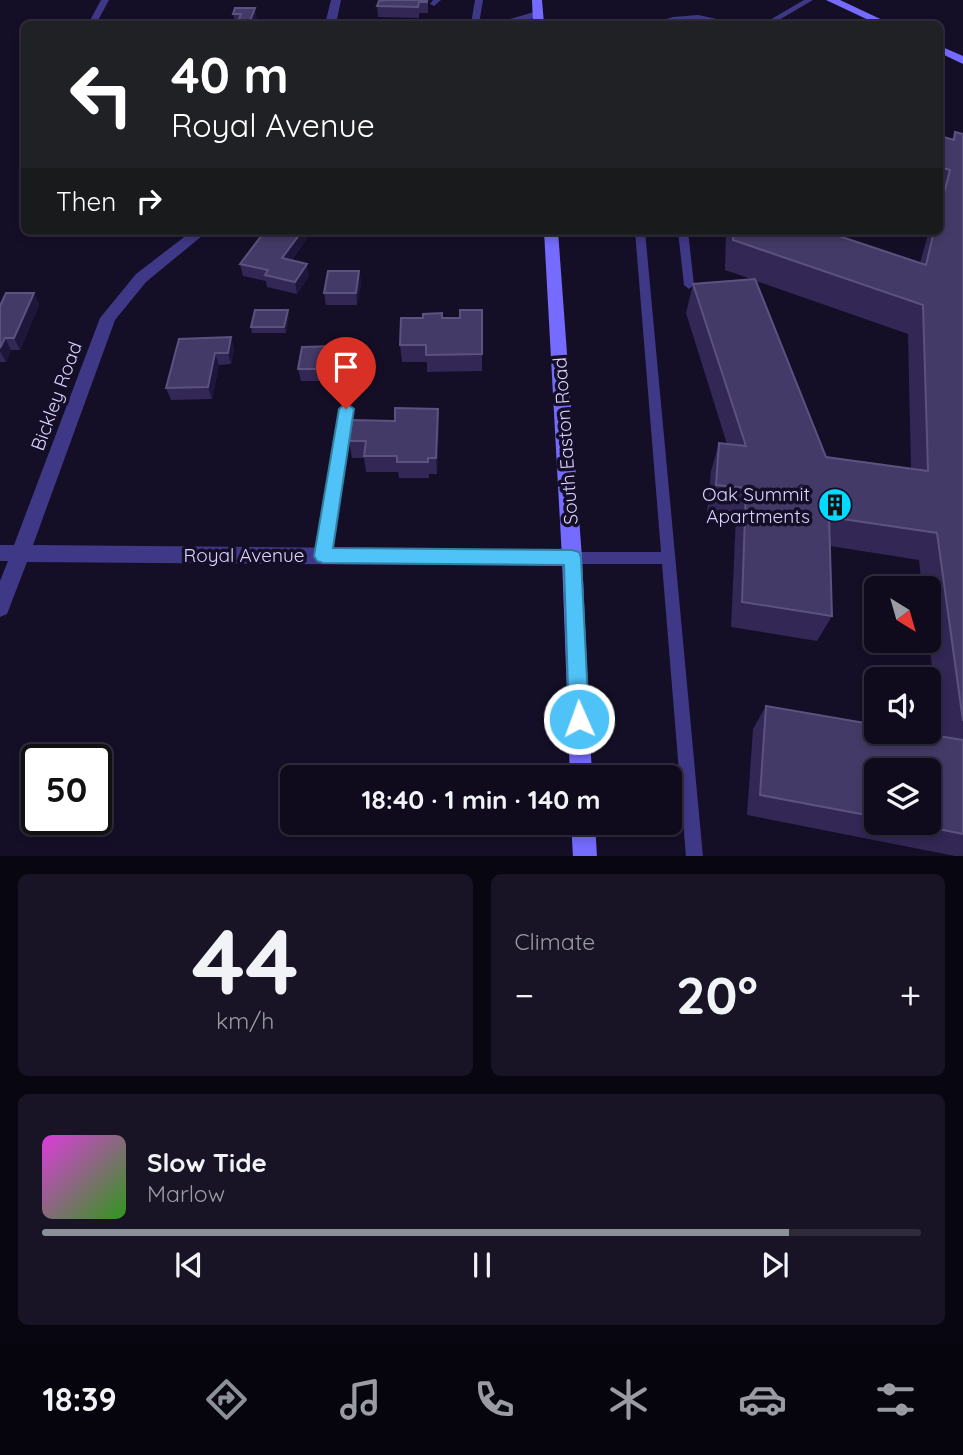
<!DOCTYPE html>
<meta charset="utf-8">
<style>
body{margin:0;font-family:Quicksand,sans-serif;background:#181426;color:#f1f3f6;height:100vh;display:flex;flex-direction:column;font-size:26px;white-space:nowrap}
*{box-sizing:border-box;margin:0}
p{font-size:23px;color:#9b9ba4}
.icon{flex:none;width:38px;height:38px;fill:none;stroke:currentColor;stroke-width:2;stroke-linecap:round;stroke-linejoin:round}
.map{position:relative;height:856px;overflow:hidden}
.sheet{display:flex;flex-direction:column;gap:18px;padding:18px;background:#080610;flex:1}
.sheet>*{flex:none}
.hud{position:absolute;left:21px;top:21px;width:922px;height:214px;border-radius:10px;box-shadow:0 4px 10px #0003,0 0 0 2px #2f2b3b;background:#202124;color:#fff;overflow:hidden}
.needle{width:46px;rotate:143deg}
.tools{position:absolute;left:864px;top:576px;display:grid;gap:14px}
.tools a{display:grid;place-items:center;width:77px;height:77px;border-radius:10px;background:#0f0b1d;box-shadow:0 4px 10px #0003,0 0 0 2px #2f2b3b;font-size:35px}
.speed{position:absolute;left:21px;top:744px;display:flex;gap:14px;font-size:35px;font-weight:700;text-align:center}
.speed>*{display:grid;place-content:center;width:91px;height:91px;border-radius:50%;background:#0f0b1d;box-shadow:0 4px 10px #0003,0 0 0 2px #2f2b3b;line-height:1}
.speed .limit{border:4px solid #111;border-radius:10px;background:#fff;color:#111}
.pin{position:absolute;display:grid;place-items:center;width:60px;height:60px;color:#fff;margin:-72px -30px;border-radius:50% 50% 50% 0;rotate:-45deg;box-shadow:0 0 7px #0007}
.pin .icon{rotate:45deg}
.me{position:absolute;width:77px;margin:-38px;rotate:358deg;stroke-linejoin:round;filter:drop-shadow(0 0 5px #0008)}
.turn{display:flex;align-items:center;gap:24px;height:147px;padding:0 35px;font-size:32px}
.turn .icon{width:91px;height:91px;stroke-width:2.5}
.turn b{display:block;font-size:49px;line-height:60px}
.then{display:flex;align-items:center;height:66px;padding:0 35px;background:#0003;gap:14px;font-size:26px}
.big{font-size:52px;font-weight:700;line-height:1.1}
.sheet .tile{flex:1;display:flex;flex-direction:column;justify-content:center;gap:10px;min-width:0;padding:0 24px;border-radius:10px;background:#181426}
.sheet .dial{align-items:center;gap:0}
.dial b{font-size:91px;line-height:1}
.song{display:flex;align-items:center;gap:21px}
.cover{width:84px;height:84px;border-radius:10px;background:linear-gradient(135deg,hsl(300 70% 55%),hsl(110 70% 35%))}
.played{height:7px;border-radius:4px;background:linear-gradient(90deg,#8c9099 85%,#2f2b3b 85%)}
.keys{display:flex;justify-content:space-around;direction:ltr}
.heat{display:flex;justify-content:space-between;align-items:center;font-size:38px;direction:ltr}
.sheet .tiles{flex:1;display:grid;gap:18px;grid-template-columns:1fr 1fr}
.tile:last-child{grid-column:span 2}
.trip{position:absolute;left:280px;top:765px;width:402px;height:70px;border-radius:10px;background:#0f0b1d;box-shadow:0 4px 10px #0003,0 0 0 2px #2f2b3b;font-weight:700;line-height:70px;text-align:center}
.tabs{display:flex;height:112px;justify-content:space-around;align-items:center;background:#06040c;color:#9b9ba4}
.tabs .icon{width:49px;height:49px}
.tabs .on{color:#8c9099}
.tabs b{font-size:32px;color:#f1f3f6}
.map>svg:first-child{display:block}
.lines{fill:none;stroke-linecap:round;stroke-linejoin:round}
.lane{fill:#3f3887;fill-rule:evenodd}
.street{fill:#3f3887;fill-rule:evenodd}
.secondary{fill:#756bff;fill-rule:evenodd}
.wall{fill:#322755;fill-rule:evenodd}
.shaded-wall{fill:#1e163b}
.building{fill:#443a67;stroke:#5c527f;stroke-width:2}
.route{fill:#4fc3f7;stroke:#337fa1;stroke-width:2}
.labels{text-anchor:middle;dominant-baseline:central;stroke-width:7;stroke-linejoin:round;paint-order:stroke}
.street-label{font-size:19px;fill:#dbd4ff;stroke:#140f27}
.poi-label{font-size:19px;fill:#dbd4ff;stroke:#140f27;text-anchor:end}
</style>
<div class="map">
<svg width="963" height="857" viewBox="0 0 963 857">
<rect width="100%" height="100%" fill="#140f27"/>
<g class="lines">
<path class="lane" d="M101 0H109L96 24H88Z
M433 0H441L434 6 430 4Z
M475 0H483L479 24H471Z
M804 0H813L772 24H763Z
M698 15 717 19 726 24C716 25 708 20 698 20 683 19 665 27 652 23L673 17Z
M635 231H645L703 857H686L662 564H572L567 562 565 558 567 554 572 552H661Z
M678 231H688L694 285 689 289 684 285Z
M346 404 352 409 330 556 328 560 323 562 318 560 316 556 340 409Z"/>
<path class="street" d="M331 0H341L336 24H325Z
M538 11 542 12V16L509 24H492Z
M192 231H208L146 282 115 320 33 545 572 550 579 552 582 558 579 564 572 566 27 562 7 614 0 617V581L8 561H0V545H14L100 318 136 274Z"/>
<path class="secondary" d="M532 0H542L544 24H533Z
M826 0H840L891 24H877Z
M940 46 963 56V64L940 53Z
M544 231H558L582 558 592 777H570L562 558Z
M571 822H595L597 857H573Z"/>
</g>
<path class="wall" d="M386 0H428V13H419V18L378 17 377 6Z
M235 8 257 19 256 21H261L262 24H234H235L233 14Z
M955 132 963 134V857H955V856L747 815 753 729 766 706 940 736 929 640V588H922L919 560 830 546 832 616 817 641 731 627 736 516 707 512 711 471 719 443 727 444 686 313 693 284 751 279 725 270 726 231H824L920 263 929 231H940V136L952 139ZM756 281 908 334 911 468 826 457ZM877 770 929 822H877Z
M308 237 291 261 309 276 297 294 267 287 266 281 243 276 240 264Z
M359 271 361 283 357 305H326L324 293Z
M34 293 39 305 20 350H11L6 362H0V306Z
M288 310 289 316 286 333H252L251 327Z
M482 310V371L427 372V362H402L400 345 442 318H460Z
M231 337 234 349 231 364 219 365 212 399 171 400 166 388Z
M340 358 337 381H301L298 369Z
M439 425 437 474H429V478H399L398 472H366L364 458H352L349 441Z"/>
<path class="shaded-wall" d="M255 8 257 19 255 24 250 21Z
M302 231H307L308 237 284 270 282 258Z
M307 264 309 276 297 294 295 282Z
M359 271 361 283 357 305 356 293Z
M34 293 39 305 20 350 14 338Z
M288 310 289 316 286 333 284 327Z
M231 337 234 349 231 364 228 353Z
M5 338 11 350 6 362 0 351V348Z
M338 346 340 358 337 381 335 369Z
M215 353 219 365 212 399 208 387Z
M438 409 439 425 437 474 436 458Z"/>
<path class="building" d="M386 0H427V2H419L418 7 377 6 379 1Z
M235 8H255L250 21H261L260 24H234H237L241 14H233Z
M955 132 963 134V721L937 533 829 517 832 616 742 602 746 488 716 485 719 443 746 446 693 284 755 279 826 457 928 471 923 305 733 240V231H824L926 265 934 231H940V210L950 170 940 167V136L954 140Z
M265 231H302L282 258 307 264 295 282 265 275 268 270 240 264Z
M328 271H359L356 293H324Z
M6 293H34L14 338H5L0 348V306Z
M255 310H288L284 327H251Z
M460 310H482V354L426 355V345H400L401 318H423V314L442 313V318H460Z
M231 337 228 353H215L208 387 166 388 179 339Z
M338 346 335 369H298L302 347Z
M395 408 438 409 436 458H428V462H397V456H364L366 441H349L352 420 395 421Z
M766 706 877 725V732H914L963 740V834L903 822H929V770H877V817L760 795Z"/>
<path class="route" d="M346 403 354 409 333 548 572 550 579 552 581 558 589 719 586 726 579 729 572 726 569 719 564 565 323 563 317 561 314 556 339 409Z"/>
<defs>
<g id="building-disc" transform="scale(1.75)"><circle r="9.5" fill="#00dbff" stroke="#140f27"/><path d="M-4-6H4V6H1V3H-1V6H-4ZM-2.5-4.3h1.7v1.8h-1.7ZM.8-4.3h1.7v1.8H.8ZM-2.5-1h1.7V.8h-1.7ZM.8-1h1.7V.8H.8Z" fill="#111"/></g>
</defs>
<g fill-rule="evenodd">
<use href="#building-disc" x="835" y="505"/>
</g>
<g class="labels">
<g class="street-label">
<text transform="translate(56 396) rotate(-70)">Bickley Road</text>
<text transform="translate(565 441) rotate(-94)">South Easton Road</text>
<text x="244" y="555">Royal Avenue</text>
</g>
<g class="poi-label">
<text x="810" y="494">Oak Summit<tspan x="810" dy="22">Apartments</tspan></text>
</g>
</g>
</svg>
<div class="tools">
<a><svg class="needle" viewBox="-14 -14 28 28"><path d="M0-13l5 13h-10z" fill="#e53935"/><path d="M0 13l5-13h-10z" fill="#9b9ba4"/></svg></a>
<a><svg class="icon" aria-label="sound" viewBox="0 0 24 24"><path d="M4 9h4l5-4v14l-5-4H4zM17 9q2 3 0 6"/></svg></a>
<a><svg class="icon" aria-label="layers" viewBox="0 0 24 24"><path d="M12 4l9 5-9 5-9-5zM3 14l9 5 9-5"/></svg></a>
</div>
<div class="speed"><div class="limit">50</div></div>
<div class="pin" style="left:346px;top:409px;background:#d93025"><svg class="icon" aria-label="arrive" viewBox="0 0 24 24"><path d="M6 21V4h12l-3 4 3 4H6"/></svg></div>
<svg class="me" style="left:579px;top:719px" viewBox="-20 -20 40 40"><circle r="17" fill="#4fc3f7" stroke="#fff" stroke-width="3"/><path d="M0-11L8 9 0 5-8 9z" fill="#fff"/></svg>
<div class="trip">18:40 · 1 min · 140 m</div>
<div class="hud">
<div class="turn"><svg class="icon" aria-label="left" viewBox="0 0 24 24"><path d="M17 20v-9H6M10 6l-5 5 5 5"/></svg><div><b>40 m</b>Royal Avenue</div></div>
<div class="then">Then<svg class="icon" aria-label="right" viewBox="0 0 24 24"><path d="M7 20v-9h11M14 6l5 5-5 5"/></svg></div>
</div>
</div>
<section class="sheet">
<div class="tiles">
<div class="tile dial"><b>44</b><p>km/h</p></div>
<div class="tile"><p>Climate</p>
<div class="heat"><a>−</a><b class="big">20°</b><a>+</a></div>
</div>
<div class="tile">
<div class="song"><i class="cover"></i><div><b>Slow Tide</b><p>Marlow</p></div></div>
<div class="played"></div>
<div class="keys"><svg class="icon" aria-label="previous" viewBox="0 0 24 24"><path d="M18 5L8 12l10 7zM5 5v14"/></svg><svg class="icon" aria-label="pause" viewBox="0 0 24 24"><path d="M8 5v14M16 5v14"/></svg><svg class="icon" aria-label="next" viewBox="0 0 24 24"><path d="M6 5l10 7-10 7zM19 5v14"/></svg></div>
</div>
</div>
</section>
<nav class="tabs">
<b>18:39</b>
<svg class="icon on" aria-label="directions" viewBox="0 0 24 24"><path d="M12 3l9 9-9 9-9-9zM9 14v-3h6M13 9l2 2-2 2"/></svg>
<svg class="icon" aria-label="music" viewBox="0 0 24 24"><path d="M9 18V5l10-2v13"/><circle cx="6" cy="18" r="3"/><circle cx="16" cy="16" r="3"/></svg>
<svg class="icon" aria-label="phone" viewBox="0 0 24 24"><path d="M5 4h4l2 5-3 2q2 4 5 5l2-3 5 2v4C11 20 4 13 5 4z"/></svg>
<svg class="icon" aria-label="climate" viewBox="0 0 24 24"><path d="M12 3v18M4 7l16 10M4 17L20 7"/></svg>
<svg class="icon" aria-label="car" viewBox="0 0 24 24"><path d="M5 17H2v-5l4-1 3-4h7l3 4 3 1v5h-3M9 17h6M6 11h13"/><circle cx="7" cy="17" r="2"/><circle cx="17" cy="17" r="2"/></svg>
<svg class="icon" aria-label="filters" viewBox="0 0 24 24"><path d="M4 7h16M4 17h16"/><circle cx="9" cy="7" r="2"/><circle cx="15" cy="17" r="2"/></svg>
</nav>
